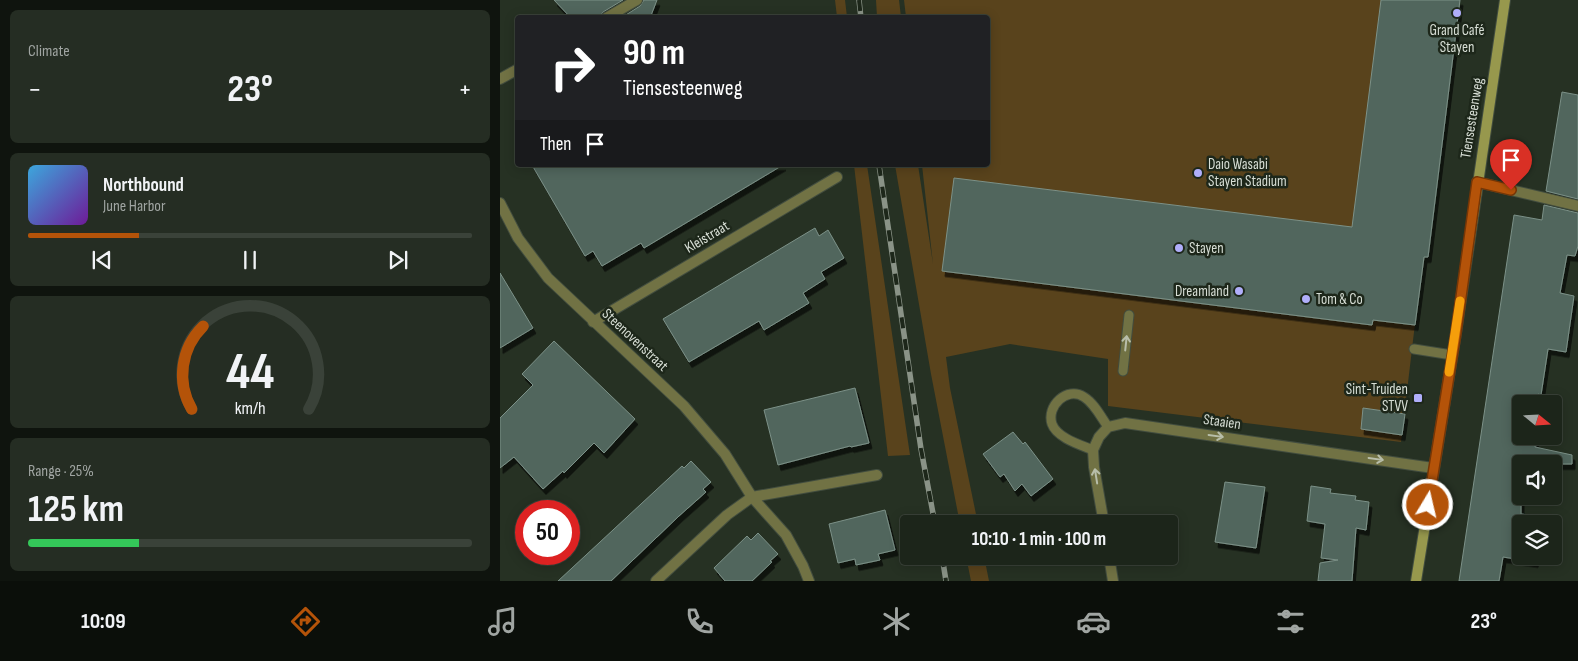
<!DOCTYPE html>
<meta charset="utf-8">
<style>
body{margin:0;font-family:"Sofia Sans Condensed",sans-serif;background:#252d23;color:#f1f3f6;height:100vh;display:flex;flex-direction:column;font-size:19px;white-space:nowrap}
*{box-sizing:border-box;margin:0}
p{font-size:16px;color:#a0a5a2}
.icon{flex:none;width:28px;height:28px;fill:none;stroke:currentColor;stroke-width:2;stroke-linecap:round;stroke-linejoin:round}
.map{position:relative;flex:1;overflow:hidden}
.details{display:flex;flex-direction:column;gap:10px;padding:10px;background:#0f140e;width:500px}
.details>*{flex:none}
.top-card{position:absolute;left:15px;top:15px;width:475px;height:152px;border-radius:5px;box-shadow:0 2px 12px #0003,0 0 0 1px #3a4239;background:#202124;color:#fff;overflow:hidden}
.needle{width:32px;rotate:108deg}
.buttons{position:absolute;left:1012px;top:395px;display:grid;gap:10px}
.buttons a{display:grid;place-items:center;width:50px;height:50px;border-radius:5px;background:#1c251a;box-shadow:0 2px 12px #0003,0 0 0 1px #3a4239;font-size:25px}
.speed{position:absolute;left:15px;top:500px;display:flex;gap:10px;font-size:25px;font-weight:700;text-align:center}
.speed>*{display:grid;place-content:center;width:65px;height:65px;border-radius:50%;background:#1c251a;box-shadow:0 2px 12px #0003,0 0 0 1px #3a4239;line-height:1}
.speed .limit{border:8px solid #d22;background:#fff;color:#111}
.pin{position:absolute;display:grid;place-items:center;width:42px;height:42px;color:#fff;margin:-51px -21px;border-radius:50% 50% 50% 0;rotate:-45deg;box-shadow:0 0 5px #0007}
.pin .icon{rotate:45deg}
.me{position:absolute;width:55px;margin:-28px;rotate:9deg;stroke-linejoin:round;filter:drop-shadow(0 0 4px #0008)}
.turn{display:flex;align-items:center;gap:18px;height:105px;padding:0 25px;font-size:22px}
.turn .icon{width:65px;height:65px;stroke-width:2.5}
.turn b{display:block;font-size:35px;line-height:42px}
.then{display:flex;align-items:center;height:48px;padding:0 25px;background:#0003;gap:10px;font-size:19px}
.big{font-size:38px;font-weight:700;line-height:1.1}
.details .card{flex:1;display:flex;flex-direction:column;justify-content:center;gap:8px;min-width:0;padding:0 18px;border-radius:8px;background:#252d23}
.details .dial{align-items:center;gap:0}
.dial svg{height:130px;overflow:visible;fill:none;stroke:#3a4239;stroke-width:7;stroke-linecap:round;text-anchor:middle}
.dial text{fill:#f1f3f6;stroke:none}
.song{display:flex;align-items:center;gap:15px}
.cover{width:60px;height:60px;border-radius:8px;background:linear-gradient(135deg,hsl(200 70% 55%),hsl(280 70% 35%))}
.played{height:5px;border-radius:2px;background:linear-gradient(90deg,#b45309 25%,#3a4239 25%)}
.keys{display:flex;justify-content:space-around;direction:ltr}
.heat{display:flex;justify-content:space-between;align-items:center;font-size:28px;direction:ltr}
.charge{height:8px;border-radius:4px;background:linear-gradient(90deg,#34c759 25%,#3a4239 0)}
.trip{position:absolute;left:400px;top:515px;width:278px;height:50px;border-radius:5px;background:#1c251a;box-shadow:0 2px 12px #0003,0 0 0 1px #3a4239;font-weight:700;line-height:50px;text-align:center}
.tabs{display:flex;height:80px;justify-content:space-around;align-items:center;background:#0b0f0a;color:#a0a5a2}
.tabs .icon{width:35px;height:35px}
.tabs .on{color:#b45309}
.tabs b{font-size:22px;color:#f1f3f6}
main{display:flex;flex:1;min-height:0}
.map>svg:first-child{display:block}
.green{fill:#59431c}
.building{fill:#51665d;stroke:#7c9188;filter:url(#shadow)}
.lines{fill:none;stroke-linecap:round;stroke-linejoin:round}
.service-casing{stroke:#424d3f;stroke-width:11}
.minor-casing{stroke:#424d3f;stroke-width:12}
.secondary-casing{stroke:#424d3f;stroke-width:12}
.service{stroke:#717244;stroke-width:9}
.minor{stroke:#717244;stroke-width:10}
.secondary{stroke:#97984d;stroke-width:10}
.rail-casing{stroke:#8a9387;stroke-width:5.5}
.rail{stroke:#1d271a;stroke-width:4;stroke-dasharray:11;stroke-linecap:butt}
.oneway{stroke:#b8beaa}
.route-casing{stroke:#753606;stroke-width:12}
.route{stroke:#b45309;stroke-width:9}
.slow{stroke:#f59e0b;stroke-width:9}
.poi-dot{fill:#b0aefa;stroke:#1d271a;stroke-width:2}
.labels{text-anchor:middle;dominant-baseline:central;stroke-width:5;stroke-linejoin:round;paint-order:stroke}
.poi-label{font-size:15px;fill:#d7ded5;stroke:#1d271a;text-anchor:start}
.street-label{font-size:15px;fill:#d7ded5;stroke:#1d271a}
</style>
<main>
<section class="details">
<div class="card"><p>Climate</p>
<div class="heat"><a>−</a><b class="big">23°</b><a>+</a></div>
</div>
<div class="card">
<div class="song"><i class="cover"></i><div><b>Northbound</b><p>June Harbor</p></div></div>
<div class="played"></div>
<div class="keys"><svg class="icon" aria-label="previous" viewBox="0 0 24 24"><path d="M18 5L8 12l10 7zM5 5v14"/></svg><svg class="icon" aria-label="pause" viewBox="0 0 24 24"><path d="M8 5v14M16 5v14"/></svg><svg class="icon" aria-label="next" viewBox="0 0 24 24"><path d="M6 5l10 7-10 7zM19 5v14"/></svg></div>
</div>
<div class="card dial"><svg viewBox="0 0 100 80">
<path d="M14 69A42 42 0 1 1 86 69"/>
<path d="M14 69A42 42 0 0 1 21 18" stroke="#b45309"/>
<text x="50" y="56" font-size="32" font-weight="700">44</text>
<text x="50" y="72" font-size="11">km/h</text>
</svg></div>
<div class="card"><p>Range · 25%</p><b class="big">125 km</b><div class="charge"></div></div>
</section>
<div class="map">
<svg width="1078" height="581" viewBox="0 0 1078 581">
<defs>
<filter id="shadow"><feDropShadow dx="3" dy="5.5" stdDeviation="0" flood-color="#0009"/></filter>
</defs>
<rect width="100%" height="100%" fill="#263123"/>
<path class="green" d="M335 0H345L347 17H337Z
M376 0H399L401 17H377Z
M404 0H960L914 332 901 442 608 406V359L510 344 446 357 450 388 478 524H460L431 374 395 165H418L433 264 422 165H488V18L406 17Z
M354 165H367L410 455 388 456Z
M466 556H484L489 581H471Z"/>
<path class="building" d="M54 0H123L103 12 99 18H71Z
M144 0H157L150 18H121L140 6Z
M881 0H960L928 257H924L915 325 873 320 872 325 442 271 454 178 852 227Z
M1062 92 1078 95V199L1046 191Z
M32 165H283L144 248 141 243 102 266 93 251 85 256Z
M1044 205 1078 213V246L1075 256 1067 255 1060 293 1074 296 1066 352 1048 349 1041 395 1038 394 1036 404H1021V436H1036L1035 447 1072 455V464H1021V514L1042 517 1041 524H1021V556H1036L1035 562 1003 557 999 581H959L1014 215 1042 220Z
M315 228 319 236 328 230 344 258 321 272 325 279 303 293 309 303 264 330 259 321 189 362 163 319Z
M0 273 33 328 0 348Z
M54 341 135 419 104 453 94 443 64 473 63 471 43 489 14 457 0 468V418L33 385 22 374Z
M355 388 369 443 351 447 350 446 278 465 264 410Z
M863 408 905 414 902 435 861 429Z
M513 432 523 444 525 442 553 479 531 496 522 484 515 491 504 474 500 477 483 454Z
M191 461 211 482 203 489 206 492 179 516 111 581H58L182 466 184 468Z
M725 482 765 487 756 548 715 542Z
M811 486 831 489 830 493 856 496 855 500 869 502 866 530 856 528 852 581H818L820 563 838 560 821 558 825 524 807 521Z
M385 510 395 550 378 554 380 560 356 565 355 559 338 563 329 524Z
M258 533 278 554 270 561 272 562 252 581H225L214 568 247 536 251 540Z"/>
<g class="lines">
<g class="service-casing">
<path id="service" d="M914 349 952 355
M623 371 629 315
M593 450C581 445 557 438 552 424 546 406 567 386 584 397 594 403 601 417 608 427"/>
</g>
<g class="minor-casing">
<path id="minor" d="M106 18 137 0
M0 79 18 69
M977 182 1078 206
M0 203 18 238 48 278 184 406 225 454 252 497 286 535 303 566 309 581
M93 322 337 177
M604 524 594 467 593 450 599 437 608 427 625 423 933 468
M609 556 613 581
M156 581 227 515 252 497 377 475"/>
</g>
<g class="secondary-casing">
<path id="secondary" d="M916 581 956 333 1005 0"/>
</g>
<use href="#service" class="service"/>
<use href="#minor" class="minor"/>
<use href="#secondary" class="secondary"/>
<g class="rail-casing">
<path id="rail" d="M359 0 361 18
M379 165 421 449 435 524
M442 556 446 581"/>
</g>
<use href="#rail" class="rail"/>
</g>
<defs><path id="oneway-shaft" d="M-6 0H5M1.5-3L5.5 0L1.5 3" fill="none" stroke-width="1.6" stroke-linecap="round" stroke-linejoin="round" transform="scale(1.25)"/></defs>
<g class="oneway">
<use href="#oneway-shaft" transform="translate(626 343) rotate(-84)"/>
<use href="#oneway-shaft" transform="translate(716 436) rotate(8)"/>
<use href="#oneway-shaft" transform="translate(876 459) rotate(8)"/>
<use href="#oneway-shaft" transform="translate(596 476) rotate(-99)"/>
</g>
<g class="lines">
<g class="route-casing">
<path id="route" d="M928 505 956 333 977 182 1011 190"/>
</g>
<use href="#route" class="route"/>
<path class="slow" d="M949 372 960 301"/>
</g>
<g class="poi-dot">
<circle cx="957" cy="13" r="5"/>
<circle cx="698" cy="173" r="5"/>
<circle cx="679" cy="248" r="5"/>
<circle cx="739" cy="291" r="5"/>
<circle cx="806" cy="299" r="5"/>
<rect x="913" y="393" width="10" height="10" rx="2.5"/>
</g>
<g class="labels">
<g class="poi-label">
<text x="957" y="30" text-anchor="middle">Grand Café<tspan x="957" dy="17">Stayen</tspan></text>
<text x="708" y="164">Daio Wasabi<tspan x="708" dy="17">Stayen Stadium</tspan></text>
<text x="689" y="248">Stayen</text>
<text x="729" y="291" text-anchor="end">Dreamland</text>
<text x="816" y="299">Tom &amp; Co</text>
<text x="908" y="389" text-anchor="end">Sint-Truiden<tspan x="908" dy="17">STVV</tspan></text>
</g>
<g class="street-label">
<text transform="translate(972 118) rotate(-81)">Tiensesteenweg</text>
<text transform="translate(207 237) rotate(-31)">Kleistraat</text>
<text transform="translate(135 340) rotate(43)">Steenovenstraat</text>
<text transform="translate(722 422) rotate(8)">Staaien</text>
</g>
</g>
</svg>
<div class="buttons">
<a><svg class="needle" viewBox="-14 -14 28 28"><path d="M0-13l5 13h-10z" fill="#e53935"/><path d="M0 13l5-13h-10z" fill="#a0a5a2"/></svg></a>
<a><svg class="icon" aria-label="sound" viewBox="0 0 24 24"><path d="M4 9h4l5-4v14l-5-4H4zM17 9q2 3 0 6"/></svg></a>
<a><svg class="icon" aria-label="layers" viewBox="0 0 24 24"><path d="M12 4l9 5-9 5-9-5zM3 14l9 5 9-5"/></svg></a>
</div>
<div class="speed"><div class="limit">50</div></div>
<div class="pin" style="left:1011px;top:190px;background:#d93025"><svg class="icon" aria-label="arrive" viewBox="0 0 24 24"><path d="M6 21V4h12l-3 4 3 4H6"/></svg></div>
<svg class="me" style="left:928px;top:505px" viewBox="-20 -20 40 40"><circle r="17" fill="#b45309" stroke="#fff" stroke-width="3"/><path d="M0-11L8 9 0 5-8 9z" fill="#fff"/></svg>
<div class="trip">10:10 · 1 min · 100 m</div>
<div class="top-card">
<div class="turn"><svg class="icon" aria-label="right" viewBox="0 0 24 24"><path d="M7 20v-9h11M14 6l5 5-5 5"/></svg><div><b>90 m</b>Tiensesteenweg</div></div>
<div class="then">Then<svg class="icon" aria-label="arrive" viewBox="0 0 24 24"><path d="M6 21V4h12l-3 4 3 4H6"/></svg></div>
</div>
</div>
</main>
<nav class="tabs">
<b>10:09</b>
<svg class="icon on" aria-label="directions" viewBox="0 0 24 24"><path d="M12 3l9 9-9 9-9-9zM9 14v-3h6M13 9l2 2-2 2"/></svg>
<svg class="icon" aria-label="music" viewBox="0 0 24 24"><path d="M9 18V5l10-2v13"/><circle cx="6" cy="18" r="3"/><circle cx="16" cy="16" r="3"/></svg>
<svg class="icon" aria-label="phone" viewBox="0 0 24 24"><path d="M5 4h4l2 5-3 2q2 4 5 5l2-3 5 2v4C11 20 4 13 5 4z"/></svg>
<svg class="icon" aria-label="climate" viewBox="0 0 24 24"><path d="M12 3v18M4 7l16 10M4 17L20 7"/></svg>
<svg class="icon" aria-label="car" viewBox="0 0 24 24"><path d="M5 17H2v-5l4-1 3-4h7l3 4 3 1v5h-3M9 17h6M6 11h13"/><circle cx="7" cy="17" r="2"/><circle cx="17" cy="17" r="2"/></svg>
<svg class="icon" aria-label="filters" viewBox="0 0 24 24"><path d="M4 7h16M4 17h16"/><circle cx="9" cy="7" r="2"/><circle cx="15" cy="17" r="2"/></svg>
<b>23°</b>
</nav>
